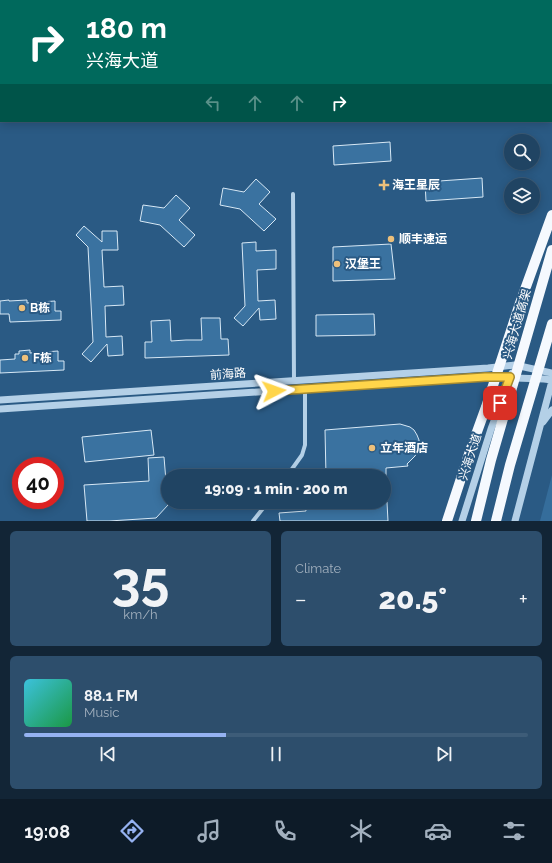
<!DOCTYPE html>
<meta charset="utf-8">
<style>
body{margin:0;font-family:Raleway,"Noto Sans SC",sans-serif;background:#2d4e6c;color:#f1f3f6;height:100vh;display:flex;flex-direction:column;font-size:15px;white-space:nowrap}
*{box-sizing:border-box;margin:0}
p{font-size:13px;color:#a2b0be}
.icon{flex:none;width:22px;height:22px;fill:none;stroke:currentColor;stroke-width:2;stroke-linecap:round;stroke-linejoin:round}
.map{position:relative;height:521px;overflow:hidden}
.sheet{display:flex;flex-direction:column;gap:10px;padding:10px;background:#122536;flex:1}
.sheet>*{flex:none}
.guide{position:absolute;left:0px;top:0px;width:552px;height:122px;box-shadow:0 2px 10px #0003,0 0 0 1px #3d5c78;background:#00695c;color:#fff;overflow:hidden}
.tools{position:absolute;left:504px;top:134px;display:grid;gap:8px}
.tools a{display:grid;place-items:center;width:36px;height:36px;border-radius:50%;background:#204463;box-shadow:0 2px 10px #0003,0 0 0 1px #3d5c78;font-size:20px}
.speed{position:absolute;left:12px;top:457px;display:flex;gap:8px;font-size:20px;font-weight:700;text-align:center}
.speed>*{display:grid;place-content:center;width:52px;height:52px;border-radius:50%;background:#204463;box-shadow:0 2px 10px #0003,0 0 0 1px #3d5c78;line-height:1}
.speed .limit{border:6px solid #d22;background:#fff;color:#111}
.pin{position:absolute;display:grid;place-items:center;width:34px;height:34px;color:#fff;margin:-17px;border-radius:8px;box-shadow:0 2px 6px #0006}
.me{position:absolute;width:44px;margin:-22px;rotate:86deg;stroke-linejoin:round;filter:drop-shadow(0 0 3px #0008)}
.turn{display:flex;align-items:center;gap:14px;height:84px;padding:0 20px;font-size:18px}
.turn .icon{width:52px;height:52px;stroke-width:2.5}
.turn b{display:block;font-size:28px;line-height:34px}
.lanes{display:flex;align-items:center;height:38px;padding:0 20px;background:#0003;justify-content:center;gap:20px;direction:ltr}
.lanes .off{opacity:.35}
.big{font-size:30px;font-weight:800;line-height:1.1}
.sheet .widget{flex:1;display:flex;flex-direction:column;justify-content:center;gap:6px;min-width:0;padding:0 14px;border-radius:6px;background:#2d4e6c}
.sheet .dial{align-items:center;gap:0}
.dial b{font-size:52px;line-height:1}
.song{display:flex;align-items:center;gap:12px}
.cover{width:48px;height:48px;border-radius:6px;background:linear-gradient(135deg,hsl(190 70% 55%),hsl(140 70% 35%))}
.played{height:4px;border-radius:2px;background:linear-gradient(90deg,#95b2f1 40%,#3d5c78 40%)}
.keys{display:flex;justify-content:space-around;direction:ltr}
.heat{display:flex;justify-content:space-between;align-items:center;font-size:22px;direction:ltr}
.sheet .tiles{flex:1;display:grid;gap:10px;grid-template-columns:1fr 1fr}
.widget:last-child{grid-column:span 2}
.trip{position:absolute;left:161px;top:469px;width:230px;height:40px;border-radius:20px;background:#204463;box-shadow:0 2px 10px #0003,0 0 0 1px #3d5c78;font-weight:800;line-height:40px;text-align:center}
.tab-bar{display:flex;height:64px;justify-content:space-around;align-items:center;background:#0d1b28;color:#a2b0be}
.tab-bar .icon{width:28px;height:28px}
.tab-bar .active{color:#95b2f1}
.tab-bar b{font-size:18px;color:#f1f3f6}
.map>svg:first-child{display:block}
.green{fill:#356d9b}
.building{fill:#3a72a0;stroke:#d7e8f5}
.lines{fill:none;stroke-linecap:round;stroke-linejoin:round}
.minor{stroke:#b4d0e7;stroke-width:4}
.tertiary{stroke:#b4d0e7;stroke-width:7}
.primary{stroke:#f5f9fe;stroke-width:10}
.route-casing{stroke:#a68a30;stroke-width:10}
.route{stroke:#ffd54a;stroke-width:7}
.poi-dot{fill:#edc07b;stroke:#2a5a84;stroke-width:1.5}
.labels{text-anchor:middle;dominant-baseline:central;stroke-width:4;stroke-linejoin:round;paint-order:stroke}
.poi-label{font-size:12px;font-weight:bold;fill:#fff;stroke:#2a5a84;text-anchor:start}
.street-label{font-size:12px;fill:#fff;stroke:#2a5a84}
</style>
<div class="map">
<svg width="552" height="521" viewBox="0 0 552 521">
<rect width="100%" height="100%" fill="#2a5a84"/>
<path class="green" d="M0 0H45V1H1V32L0 33Z
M552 475V521H540Z"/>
<path class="building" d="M390 142 391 161 334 165 333 146Z
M482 178 483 197 426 201 425 182Z
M256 179 270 192 259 204 276 219 264 231 240 209 220 205 223 188 244 192Z
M176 195 190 208 179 220 195 235 184 247 160 225 140 221 143 205 164 208Z
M84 226 102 242V231H117L118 250H102L104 287 123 286 124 305 105 306 106 337 122 336 123 355 108 356 107 344 91 362 82 354 93 342 88 247 76 235Z
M256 242V251L276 250V269L257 270 258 301 275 300 276 319 260 320 259 308 243 326 234 318 245 306 242 243Z
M391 244 395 279 333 281V247Z
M9 300V301L27 300V303L55 301V311H61V320L10 322 9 314H0V301Z
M374 314 375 335 316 336V315Z
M201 318H220L221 339H228L229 355 145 358V342H152L151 321 170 320 171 341 186 340H202Z
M30 350V353L58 351V361H64V370L0 373V360L15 359V354H19V351Z
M400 424 410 427 414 430 417 435 419 440V445L418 451 415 456 407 464 408 466 386 468V476H326L325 430Z
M151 430 154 455 85 462 82 437Z
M164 457 168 505 156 518 109 521H87L84 485 149 481 148 458Z
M305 502H387L388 521H280L279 513 306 511Z"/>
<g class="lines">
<path class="minor" d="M293 194 294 381
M287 476 302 455 305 445V389
M253 521 268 502"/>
<path class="tertiary" d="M0 400 488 368 515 365 552 373
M0 409 485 377 544 379 552 380
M543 422 552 410
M462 521 491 429 512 373
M515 521 552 381"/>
<path class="primary" d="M447 521 469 454 486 407 519 306 552 215
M476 521 491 460 552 250
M496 521 510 465 552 324"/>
</g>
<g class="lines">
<g class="route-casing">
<path id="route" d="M274 391 485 377H510L500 403"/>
</g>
<use href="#route" class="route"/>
</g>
<g class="poi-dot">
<path d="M382 179h4v4h4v4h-4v4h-4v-4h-4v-4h4z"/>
<circle cx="391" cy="239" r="4"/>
<circle cx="337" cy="264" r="4"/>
<circle cx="22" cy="308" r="4"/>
<circle cx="25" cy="358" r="4"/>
<circle cx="372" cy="448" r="4"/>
</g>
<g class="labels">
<g class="poi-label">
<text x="392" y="185">海王星辰</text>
<text x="399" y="239">顺丰速运</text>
<text x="345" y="264">汉堡王</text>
<text x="30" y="308">B栋</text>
<text x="33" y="358">F栋</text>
<text x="380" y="448">立年酒店</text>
</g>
<g class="street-label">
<text transform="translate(517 324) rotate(-74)">兴海大道高架</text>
<text transform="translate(228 374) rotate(-4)">前海路</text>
<text transform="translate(470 457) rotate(-72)">兴海大道</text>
</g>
</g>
</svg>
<div class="tools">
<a><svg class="icon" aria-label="search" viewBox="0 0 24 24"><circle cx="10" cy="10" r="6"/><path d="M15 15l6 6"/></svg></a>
<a><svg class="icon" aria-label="layers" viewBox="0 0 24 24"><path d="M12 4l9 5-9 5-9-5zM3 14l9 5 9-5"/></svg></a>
</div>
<div class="speed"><div class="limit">40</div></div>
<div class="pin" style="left:500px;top:403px;background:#d93025"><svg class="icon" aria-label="arrive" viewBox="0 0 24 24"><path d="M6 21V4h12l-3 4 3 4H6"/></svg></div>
<svg class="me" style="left:274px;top:391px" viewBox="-20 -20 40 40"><path d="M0-17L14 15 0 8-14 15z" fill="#ffd54a" stroke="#fff" stroke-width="4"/></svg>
<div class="trip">19:09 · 1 min · 200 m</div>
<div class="guide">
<div class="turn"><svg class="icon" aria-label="right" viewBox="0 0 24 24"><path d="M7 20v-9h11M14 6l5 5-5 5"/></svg><div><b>180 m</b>兴海大道</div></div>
<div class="lanes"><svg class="icon off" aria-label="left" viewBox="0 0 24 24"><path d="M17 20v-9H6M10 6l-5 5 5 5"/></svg><svg class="icon off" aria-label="ahead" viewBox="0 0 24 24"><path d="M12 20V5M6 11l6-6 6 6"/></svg><svg class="icon off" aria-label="ahead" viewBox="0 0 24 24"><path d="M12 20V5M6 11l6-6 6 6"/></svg><svg class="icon" aria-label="right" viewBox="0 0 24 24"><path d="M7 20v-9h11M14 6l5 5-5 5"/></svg></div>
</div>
</div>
<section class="sheet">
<div class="tiles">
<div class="widget dial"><b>35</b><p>km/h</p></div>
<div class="widget"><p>Climate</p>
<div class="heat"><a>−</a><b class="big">20.5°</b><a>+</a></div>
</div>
<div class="widget">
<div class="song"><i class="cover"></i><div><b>88.1 FM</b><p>Music</p></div></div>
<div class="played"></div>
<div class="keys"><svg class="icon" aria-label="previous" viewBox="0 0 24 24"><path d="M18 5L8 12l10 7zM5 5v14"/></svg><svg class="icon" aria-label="pause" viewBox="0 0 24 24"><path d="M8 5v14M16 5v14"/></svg><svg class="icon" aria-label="next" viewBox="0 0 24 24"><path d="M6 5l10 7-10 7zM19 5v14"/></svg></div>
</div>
</div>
</section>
<nav class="tab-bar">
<b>19:08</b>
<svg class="icon active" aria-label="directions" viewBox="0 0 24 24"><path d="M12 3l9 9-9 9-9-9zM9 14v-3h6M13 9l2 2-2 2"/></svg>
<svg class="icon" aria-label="music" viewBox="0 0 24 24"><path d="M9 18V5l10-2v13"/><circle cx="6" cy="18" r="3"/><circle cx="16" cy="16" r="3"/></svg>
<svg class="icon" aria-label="phone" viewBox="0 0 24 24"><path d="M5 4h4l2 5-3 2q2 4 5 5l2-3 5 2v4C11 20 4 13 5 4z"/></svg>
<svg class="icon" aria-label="climate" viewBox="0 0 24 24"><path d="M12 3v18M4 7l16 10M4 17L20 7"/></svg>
<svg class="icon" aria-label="car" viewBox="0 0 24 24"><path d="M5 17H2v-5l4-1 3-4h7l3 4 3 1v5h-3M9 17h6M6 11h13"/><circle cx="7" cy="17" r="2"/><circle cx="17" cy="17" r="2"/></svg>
<svg class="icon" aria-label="filters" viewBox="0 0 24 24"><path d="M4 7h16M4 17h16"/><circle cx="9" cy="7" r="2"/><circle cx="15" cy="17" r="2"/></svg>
</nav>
